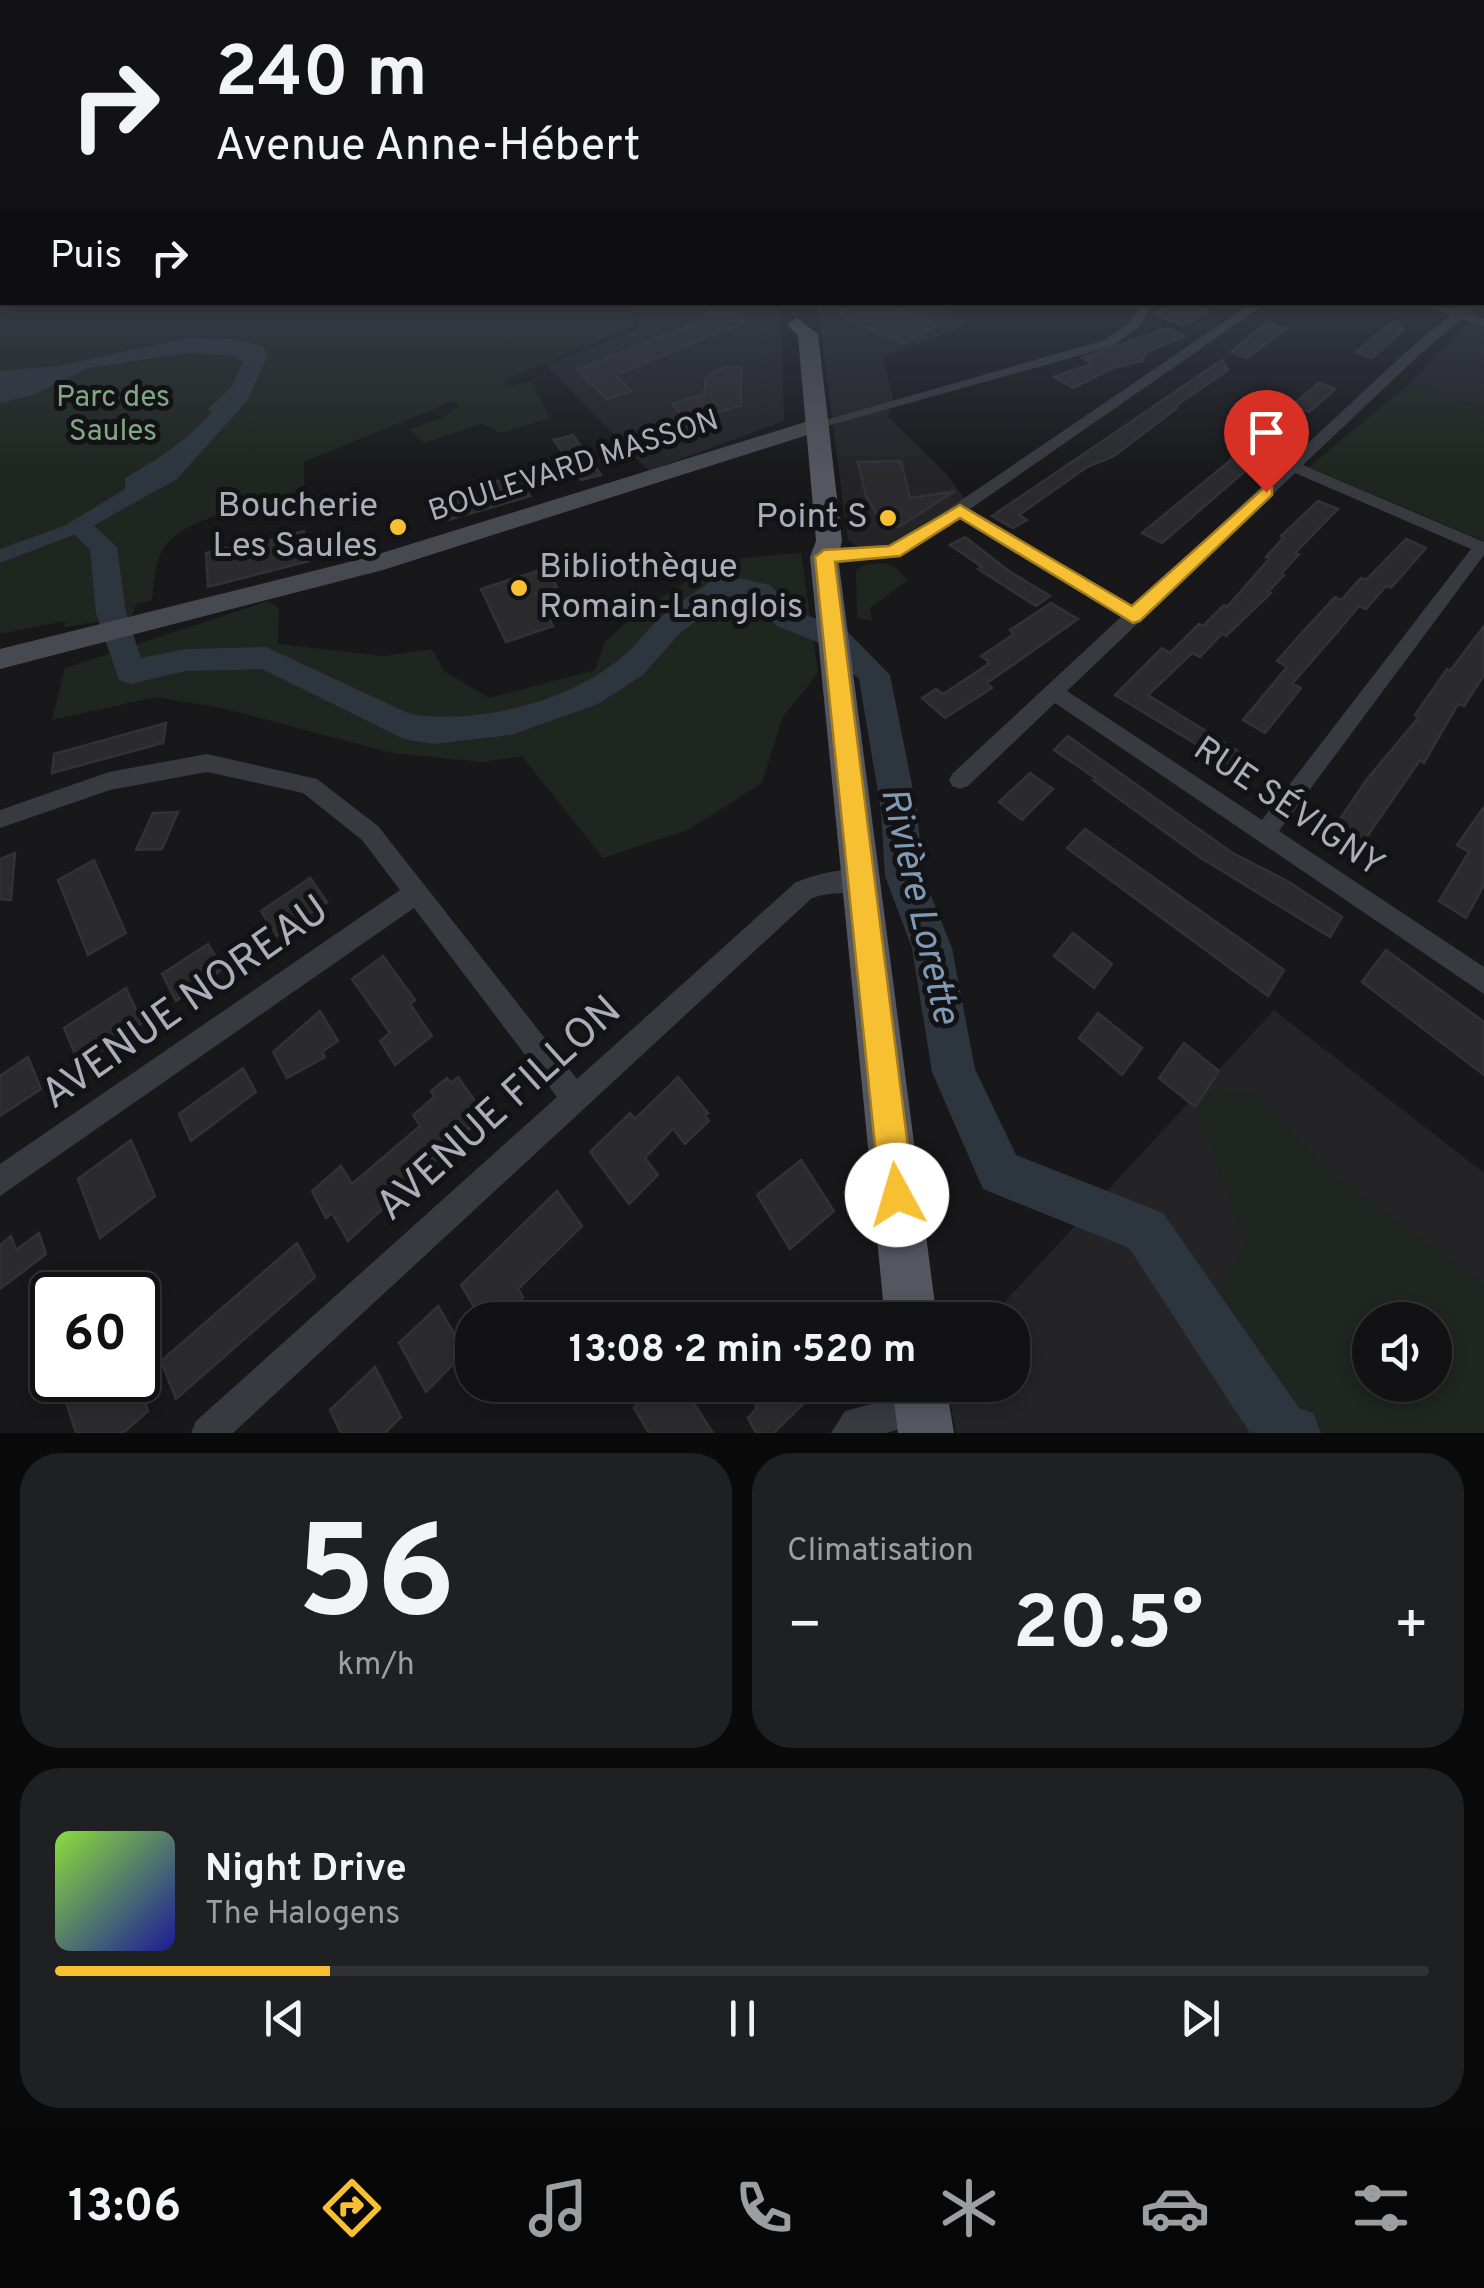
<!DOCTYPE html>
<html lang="fr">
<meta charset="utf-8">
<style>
body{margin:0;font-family:Overpass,sans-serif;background:#1f2022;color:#f1f3f6;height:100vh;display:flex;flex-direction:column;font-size:38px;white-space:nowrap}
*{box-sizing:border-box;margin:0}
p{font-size:32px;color:#9c9ea0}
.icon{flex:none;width:55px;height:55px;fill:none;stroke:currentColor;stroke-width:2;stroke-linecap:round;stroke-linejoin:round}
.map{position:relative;height:1433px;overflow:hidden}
.drawer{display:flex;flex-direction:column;gap:20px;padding:20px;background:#0a0a0b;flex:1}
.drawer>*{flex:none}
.guide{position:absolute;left:0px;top:0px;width:1485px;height:305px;box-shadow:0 5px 15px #0003,0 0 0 2px #313234;background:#121214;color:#f1f3f6;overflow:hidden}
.controls{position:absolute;left:1352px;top:1302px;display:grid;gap:20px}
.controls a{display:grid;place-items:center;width:100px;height:100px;border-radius:50%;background:#121214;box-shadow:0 5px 15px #0003,0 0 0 2px #313234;font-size:50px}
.speed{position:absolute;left:30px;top:1272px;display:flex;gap:20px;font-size:50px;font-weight:700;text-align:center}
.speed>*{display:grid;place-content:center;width:130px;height:130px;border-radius:50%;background:#121214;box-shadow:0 5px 15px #0003,0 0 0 2px #313234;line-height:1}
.speed .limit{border:5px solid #111;border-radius:15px;background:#fff;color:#111}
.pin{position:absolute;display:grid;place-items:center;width:85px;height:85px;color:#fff;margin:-102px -42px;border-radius:50% 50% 50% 0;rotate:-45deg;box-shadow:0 0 10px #0007}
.pin .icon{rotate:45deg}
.me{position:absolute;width:110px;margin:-55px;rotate:354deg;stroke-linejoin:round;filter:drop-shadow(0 0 8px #0008)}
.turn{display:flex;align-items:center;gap:35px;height:210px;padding:0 50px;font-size:45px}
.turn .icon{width:130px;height:130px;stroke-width:2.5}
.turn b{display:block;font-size:70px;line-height:85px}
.then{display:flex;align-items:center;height:95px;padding:0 50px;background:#0003;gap:20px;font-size:38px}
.big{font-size:75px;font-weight:700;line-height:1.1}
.drawer .widget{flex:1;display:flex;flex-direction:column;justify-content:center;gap:15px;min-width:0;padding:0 35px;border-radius:40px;background:#1f2022}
.drawer .dial{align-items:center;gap:0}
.dial b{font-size:130px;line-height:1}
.song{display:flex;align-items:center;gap:30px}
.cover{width:120px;height:120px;border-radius:15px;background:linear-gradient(135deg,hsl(90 70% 55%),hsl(240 70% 35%))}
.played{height:10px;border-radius:5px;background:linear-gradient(90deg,#f7c033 20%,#313234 20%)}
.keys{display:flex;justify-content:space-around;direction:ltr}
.heat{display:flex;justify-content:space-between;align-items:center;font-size:55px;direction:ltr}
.drawer .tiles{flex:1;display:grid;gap:20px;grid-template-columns:1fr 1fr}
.widget:last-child{grid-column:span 2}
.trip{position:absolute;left:455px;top:1302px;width:575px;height:100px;border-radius:40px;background:#121214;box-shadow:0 5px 15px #0003,0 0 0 2px #313234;font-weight:700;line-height:100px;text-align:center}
.dock{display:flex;height:160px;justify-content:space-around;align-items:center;background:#070708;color:#9c9ea0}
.dock .icon{width:70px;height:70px}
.dock .on{color:#f7c033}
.dock b{font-size:45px;color:#f1f3f6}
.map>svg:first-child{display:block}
.built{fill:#242427;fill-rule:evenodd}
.green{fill:#1e261f;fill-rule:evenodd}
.water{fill:#2d363f}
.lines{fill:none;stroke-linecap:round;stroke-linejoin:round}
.river{fill:#2d363f;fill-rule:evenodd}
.building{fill:#2b2b2e;stroke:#323236;stroke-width:2.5}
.minor{fill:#393a40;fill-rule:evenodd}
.secondary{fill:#474950;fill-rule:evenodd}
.primary{fill:#55565f;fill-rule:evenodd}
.route{fill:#f7c033;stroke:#a17d21;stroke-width:2.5}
.poi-dot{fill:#f7c033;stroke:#131315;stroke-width:4}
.labels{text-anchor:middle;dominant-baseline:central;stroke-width:10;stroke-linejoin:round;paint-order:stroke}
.far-park-label{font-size:30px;fill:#81a685;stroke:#131315}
.far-street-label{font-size:30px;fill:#aaaeba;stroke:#131315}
.poi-label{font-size:35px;fill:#aaaeba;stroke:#131315;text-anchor:end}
.street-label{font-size:35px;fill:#aaaeba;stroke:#131315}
.water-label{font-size:38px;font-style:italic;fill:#809ab6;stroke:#131315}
.near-street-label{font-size:42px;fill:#aaaeba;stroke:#131315}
</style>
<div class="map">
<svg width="1484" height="1433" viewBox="0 0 1484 1433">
<rect width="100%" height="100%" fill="#18181a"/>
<path class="built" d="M641 303H780L784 421 649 471 546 365 639 328Z
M817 303H932L969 324 883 358 893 397 888 417 945 472 965 499 890 549 868 554 848 540Z
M1471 321 1484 325V409L1410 383Z
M1274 1010 1484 1173V1433H956L947 1385H1012V1320H988ZM1370 1320H1435V1385H1370Z"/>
<path class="green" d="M0 277 2 302 636 303 634 327 506 379 507 386 532 382 550 418 502 433 481 424 424 443 409 429 443 418 459 406 455 400 304 462V490C263 507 181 513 161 553 154 566 154 586 152 600L136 604 132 616 65 627V621L0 634Z
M1410 383 1484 409V541L1309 467Z
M801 553 818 673 782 718 762 783 688 830 603 858 522 756 483 762 392 753 226 709 156 697 52 720 65 668 268 601 279 608 278 644 384 656 432 649 445 672 489 698 595 670 605 642 634 615 720 560Z
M883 563 893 566 908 580 870 608 872 621 857 618 856 571 864 565Z
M1214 1089 1259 1095 1332 1174 1484 1284V1433H1245L1205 1314 1244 1243 1197 1110ZM1370 1320H1435V1385H1370Z"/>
<path class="water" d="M188 338 231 339 263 346 267 357 247 401 177 479 84 531 0 563V549L64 526 125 489V478C159 459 187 440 213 411L207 410 232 386 243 362 234 356 187 353 88 368 33 395 0 403V371L59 366Z"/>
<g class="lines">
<path class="river" d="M79 518 88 520 117 547 126 613 141 658 186 649 266 647 410 714C477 725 568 702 621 658 635 647 646 631 659 619 676 604 697 592 715 578L725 575 770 585 797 612 844 628 890 675 917 810 923 876 952 948 975 1069 1016 1155 1163 1213 1299 1408 1313 1413 1321 1433H1250L1129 1248 983 1189 932 1072 912 948 885 876 881 810 859 679 822 644 777 626 751 600 730 596 681 632 643 675 598 704 511 735 433 744 404 739 262 669 186 671 130 684 119 680 96 613 90 550 66 526Z"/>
</g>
<path class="building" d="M732 302H743L744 322 615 375 631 391 607 399 577 370 709 318 703 314Z
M840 302H881L936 325 904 343 842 317Z
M1177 302H1187L1209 311 1184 326 1154 314Z
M1395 320 1404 330 1372 358 1356 352Z
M1267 322 1286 329 1247 358 1231 352Z
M1168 328 1185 336 1147 352 1142 361 1113 368 1073 388 1054 377 1091 364 1083 358Z
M1222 360 1228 370 1174 407 1177 408 1114 456 1087 467 1019 515 1027 520 1013 528 992 516Z
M725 367H741V405L687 422 672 404 704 394 706 377Z
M1319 383 1335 389 1309 412 1292 405Z
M1288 413 1305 419 1162 543 1142 533Z
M573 435 601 475 581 480 554 440Z
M901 461 910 498 955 491 900 526 885 528 866 496 858 462Z
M518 475 530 496 441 522 432 501Z
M1318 501 1338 509 1295 553 1299 554 1281 574 1284 575 1268 592 1271 593 1226 636 1222 634 1200 657 1192 653 1148 695 1249 758 1239 770 1115 695 1162 648 1170 653 1199 624 1203 626 1224 605 1227 607 1269 559 1266 557 1284 537 1281 536Z
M304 531 309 561 208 587 206 553 244 544V548Z
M965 537 1009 571 1050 596 1036 606 978 569 982 567 950 545Z
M1406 539 1426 548 1391 588 1386 586 1366 609 1359 606 1339 630 1292 684 1301 688 1265 733 1243 720 1287 667 1277 661 1298 637 1335 597 1341 600 1361 578 1366 580Z
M546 568 557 587 536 594 553 626 506 642 481 589Z
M1051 603 1078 619 987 683 992 688 945 718 922 698 936 689 943 694 987 665 988 661 981 656 1014 634 1010 630Z
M1484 626V675L1464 706 1458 704 1424 763 1420 760 1359 848 1332 831 1367 779 1419 717 1415 715 1447 669 1450 671Z
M166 723 163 743 52 773 54 754Z
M1068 736 1231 852 1289 882 1342 917 1330 937 1201 858 1093 780 1095 778 1054 750Z
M1030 773 1053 789 1022 820 999 802Z
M1484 807V885L1466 918 1439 901 1469 852 1457 845Z
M178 812 162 849 136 850 153 813Z
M1085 829 1284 970 1268 996 1067 848Z
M15 853 11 900 0 899V859Z
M94 860 126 933 88 955 58 880Z
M310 878 327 902 277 936 261 911Z
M1073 933 1112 964 1094 988 1054 956Z
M208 944 223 969 176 1001 162 974Z
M1386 950 1484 1022V1075L1362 982Z
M383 956 415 1000 410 1004 432 1036 395 1065 380 1041 390 1033 352 979Z
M126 988 142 1023 80 1065 64 1028Z
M320 1011 338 1041 322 1052 325 1057 287 1078 273 1052Z
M1098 1013 1142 1048 1122 1075 1079 1038Z
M1184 1043 1219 1071 1195 1107 1159 1078Z
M28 1057 41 1089 0 1116V1076Z
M243 1068 256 1092 191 1141 179 1114Z
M458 1077 482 1111 468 1123 471 1127 348 1241 332 1213 326 1218 312 1191 341 1166 352 1184 420 1126 413 1115 434 1097 431 1091 447 1078 451 1083Z
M678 1077 708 1113 705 1116 709 1121 685 1144 673 1129 645 1158 658 1175 629 1204 590 1152 630 1113 635 1119Z
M131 1140 155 1196 100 1238 78 1179Z
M801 1160 834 1211 790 1249 757 1195Z
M557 1191 582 1226 518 1289 523 1297 500 1320H482L461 1285Z
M39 1233 46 1254 0 1289V1245L11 1236 16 1250Z
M297 1243 315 1277 176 1399 161 1361Z
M438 1306 465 1352 426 1392 399 1343Z
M375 1367 401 1417 385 1433H341L330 1410Z
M87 1380H137L148 1411 123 1433H76L65 1399Z
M655 1385H682L713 1433H649L634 1408Z
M744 1385H822L774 1433H756L748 1418 757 1408Z"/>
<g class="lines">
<path class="minor" d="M1142 302H1154L1140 326 1113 346 820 428 808 425 1105 340 1131 321Z
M1253 302H1268L970 509 1132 607 1407 351 1451 315 1417 302H1436L1457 310 1466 302H1480L1468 313 1484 319V327L1461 319 1417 357 1303 465 1484 542V555L1279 831 1484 967V994L1055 703 968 786 960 789 952 786 949 780 952 774 1121 617 960 517 899 556 824 562 816 557 824 552 889 547 910 535ZM1295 473 1471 549 1262 820 1067 691Z
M207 754 317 779 378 826 577 1079 796 882C819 874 846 865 870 874L874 881 870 888C852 895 831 891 812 898L233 1433H191L196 1421 557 1097 414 908 0 1196V1164L400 890 362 840 303 793 207 772 110 790 0 828V810L109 772Z
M920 1391 932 1396 937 1408 932 1420 886 1433H831L845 1411Z"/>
<path class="secondary" d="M815 419 823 420 826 425 823 430 383 570 0 669V649L369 557Z"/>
<path class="primary" d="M797 318 818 334 842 541 838 557 937 1320H885L810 557 816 541 798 336 787 324Z
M892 1385H946L954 1433H898Z"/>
</g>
<linearGradient id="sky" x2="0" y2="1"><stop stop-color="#0d0d0e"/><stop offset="0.58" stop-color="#373d49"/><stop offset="1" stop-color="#373d49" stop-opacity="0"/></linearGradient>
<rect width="1484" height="477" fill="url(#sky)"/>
<path class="route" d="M1266 486 1272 488V495L1140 621 1133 623 960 518 900 556 835 562 914 1195 909 1207 897 1212 885 1207 880 1195 815 557 824 550 889 546 960 505 1132 606Z"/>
<g class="poi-dot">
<circle cx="888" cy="518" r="10"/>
<circle cx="398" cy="527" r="10"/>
<circle cx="519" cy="588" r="10"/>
</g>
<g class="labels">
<g class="far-park-label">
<text x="113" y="398">Parc des<tspan x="113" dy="34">Saules</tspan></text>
</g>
<g class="far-street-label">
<text transform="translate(574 467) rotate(-18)">BOULEVARD MASSON</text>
</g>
<g class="poi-label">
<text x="378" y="507">Boucherie<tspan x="378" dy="40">Les Saules</tspan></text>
<text x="868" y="518">Point S</text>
<text x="539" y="568" text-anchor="start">Bibliothèque<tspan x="539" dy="40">Romain-Langlois</tspan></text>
</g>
<g class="street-label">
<text transform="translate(1288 808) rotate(34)">RUE SÉVIGNY</text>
</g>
<g class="water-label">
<text transform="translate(918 906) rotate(77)">Rivière Lorette</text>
</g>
<g class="near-street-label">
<text transform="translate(186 1004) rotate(-35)">AVENUE NOREAU</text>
<text transform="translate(500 1110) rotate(-42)">AVENUE FILLON</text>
</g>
</g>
</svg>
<div class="controls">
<a><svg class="icon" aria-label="sound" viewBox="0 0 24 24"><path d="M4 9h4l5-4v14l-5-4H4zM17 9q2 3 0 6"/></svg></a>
</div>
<div class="speed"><div class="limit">60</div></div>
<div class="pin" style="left:1266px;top:492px;background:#d93025"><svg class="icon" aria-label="arrive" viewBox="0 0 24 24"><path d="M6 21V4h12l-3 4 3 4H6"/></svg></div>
<svg class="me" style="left:897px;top:1195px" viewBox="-20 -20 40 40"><circle r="19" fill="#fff"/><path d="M0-13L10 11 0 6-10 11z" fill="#f7c033"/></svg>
<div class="trip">13:08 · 2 min · 520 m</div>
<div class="guide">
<div class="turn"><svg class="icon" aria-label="right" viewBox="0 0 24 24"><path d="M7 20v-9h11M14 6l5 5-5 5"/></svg><div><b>240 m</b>Avenue Anne-Hébert</div></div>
<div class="then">Puis<svg class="icon" aria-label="right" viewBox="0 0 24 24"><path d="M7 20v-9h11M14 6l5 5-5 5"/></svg></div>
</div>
</div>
<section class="drawer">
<div class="tiles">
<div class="widget dial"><b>56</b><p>km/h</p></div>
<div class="widget"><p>Climatisation</p>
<div class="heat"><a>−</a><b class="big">20.5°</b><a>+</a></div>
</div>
<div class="widget">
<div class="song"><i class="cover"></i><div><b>Night Drive</b><p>The Halogens</p></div></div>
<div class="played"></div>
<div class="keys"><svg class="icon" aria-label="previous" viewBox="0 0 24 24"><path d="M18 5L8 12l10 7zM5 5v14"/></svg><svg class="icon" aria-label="pause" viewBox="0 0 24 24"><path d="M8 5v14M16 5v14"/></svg><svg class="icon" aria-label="next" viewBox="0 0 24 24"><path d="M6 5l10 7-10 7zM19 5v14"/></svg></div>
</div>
</div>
</section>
<nav class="dock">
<b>13:06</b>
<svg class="icon on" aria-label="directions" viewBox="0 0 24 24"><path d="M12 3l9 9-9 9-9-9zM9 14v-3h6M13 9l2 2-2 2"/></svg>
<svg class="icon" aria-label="music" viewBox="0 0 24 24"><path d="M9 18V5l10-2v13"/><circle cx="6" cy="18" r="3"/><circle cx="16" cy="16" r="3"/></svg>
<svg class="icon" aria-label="phone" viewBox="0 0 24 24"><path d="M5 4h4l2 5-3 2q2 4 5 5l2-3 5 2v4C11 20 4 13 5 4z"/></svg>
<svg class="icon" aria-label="climate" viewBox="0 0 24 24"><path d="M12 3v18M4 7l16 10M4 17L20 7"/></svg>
<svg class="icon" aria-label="car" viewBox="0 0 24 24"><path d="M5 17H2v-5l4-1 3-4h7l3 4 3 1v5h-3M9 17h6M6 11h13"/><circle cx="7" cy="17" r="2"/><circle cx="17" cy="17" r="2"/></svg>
<svg class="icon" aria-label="filters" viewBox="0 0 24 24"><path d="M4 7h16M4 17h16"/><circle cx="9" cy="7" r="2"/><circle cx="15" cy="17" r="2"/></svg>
</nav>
